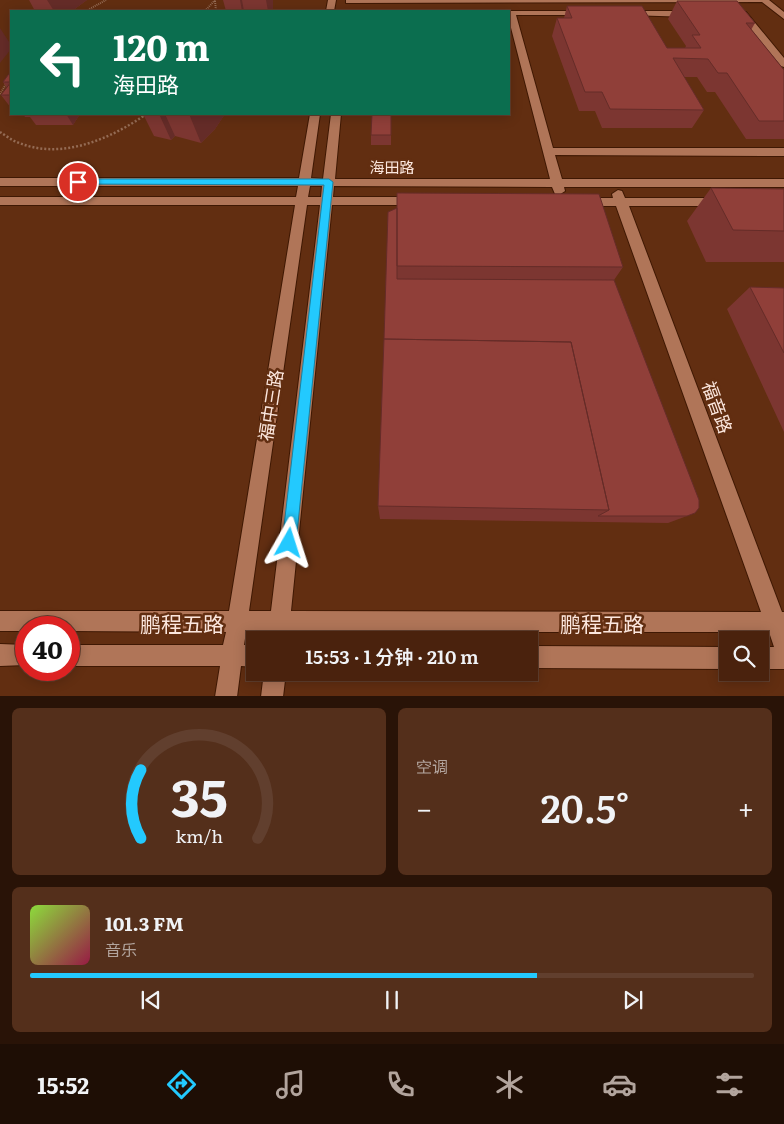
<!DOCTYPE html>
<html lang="zh">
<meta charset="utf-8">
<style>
body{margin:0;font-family:Literata,"Noto Sans SC",serif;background:#542f1b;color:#f1f3f6;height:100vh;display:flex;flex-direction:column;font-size:19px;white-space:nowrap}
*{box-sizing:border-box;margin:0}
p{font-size:16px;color:#b2a49d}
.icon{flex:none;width:28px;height:28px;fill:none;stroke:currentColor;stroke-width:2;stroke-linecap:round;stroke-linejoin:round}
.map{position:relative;height:696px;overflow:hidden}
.details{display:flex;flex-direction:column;gap:12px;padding:12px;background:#291307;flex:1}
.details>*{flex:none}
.guide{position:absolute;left:10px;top:10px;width:500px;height:105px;border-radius:0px;box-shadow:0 2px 12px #0003,0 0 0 1px #613f2e;background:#0b6e4f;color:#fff;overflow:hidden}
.tools{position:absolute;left:719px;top:631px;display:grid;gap:10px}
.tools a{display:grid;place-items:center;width:50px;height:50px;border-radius:0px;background:#4a220d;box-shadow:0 2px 12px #0003,0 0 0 1px #613f2e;font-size:25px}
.speed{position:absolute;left:15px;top:616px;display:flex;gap:10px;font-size:25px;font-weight:700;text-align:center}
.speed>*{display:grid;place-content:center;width:65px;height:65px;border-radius:50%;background:#4a220d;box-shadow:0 2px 12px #0003,0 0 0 1px #613f2e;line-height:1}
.speed .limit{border:8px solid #d22;background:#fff;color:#111}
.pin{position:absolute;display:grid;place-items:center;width:42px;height:42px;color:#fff;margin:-21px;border:2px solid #fff;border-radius:50%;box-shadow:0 1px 5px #0007}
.me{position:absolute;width:55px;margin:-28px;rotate:6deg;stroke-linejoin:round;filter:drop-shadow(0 0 4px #0008)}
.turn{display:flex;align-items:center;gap:18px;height:105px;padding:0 20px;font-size:22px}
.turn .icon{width:65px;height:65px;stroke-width:2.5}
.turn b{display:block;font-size:35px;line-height:42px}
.big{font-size:38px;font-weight:600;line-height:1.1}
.details .card{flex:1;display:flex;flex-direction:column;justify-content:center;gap:8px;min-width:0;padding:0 18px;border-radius:8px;background:#542f1b}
.details .dial{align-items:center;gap:0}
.dial svg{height:130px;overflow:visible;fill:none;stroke:#613f2e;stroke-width:7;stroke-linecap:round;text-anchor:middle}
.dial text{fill:#f1f3f6;stroke:none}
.song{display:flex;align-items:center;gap:15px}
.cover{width:60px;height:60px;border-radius:8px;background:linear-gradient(135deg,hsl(90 70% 55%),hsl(340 70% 35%))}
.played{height:5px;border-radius:2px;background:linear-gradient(90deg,#23c9fe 70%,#613f2e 70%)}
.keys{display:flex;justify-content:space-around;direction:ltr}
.heat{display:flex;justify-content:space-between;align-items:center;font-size:28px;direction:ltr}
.details .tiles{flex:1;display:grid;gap:12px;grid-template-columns:1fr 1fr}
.card:last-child{grid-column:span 2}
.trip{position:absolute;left:246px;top:631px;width:292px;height:50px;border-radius:0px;background:#4a220d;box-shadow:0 2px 12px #0003,0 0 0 1px #613f2e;font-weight:600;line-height:50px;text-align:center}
.menu{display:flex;height:80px;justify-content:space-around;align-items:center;background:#1e0e05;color:#b2a49d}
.menu .icon{width:35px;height:35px}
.menu .selected{color:#23c9fe}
.menu b{font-size:22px;color:#f1f3f6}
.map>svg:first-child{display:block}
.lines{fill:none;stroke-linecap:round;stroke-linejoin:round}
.minor-casing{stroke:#3f1803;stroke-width:2}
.path-far1{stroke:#946b54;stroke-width:2;stroke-dasharray:1 1;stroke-linecap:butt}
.path{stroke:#946b54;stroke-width:2.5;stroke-dasharray:2 2;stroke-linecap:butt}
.minor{fill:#b07558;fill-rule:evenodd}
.wall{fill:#7c3631}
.shaded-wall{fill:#652c28}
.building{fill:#903f39;stroke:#652c28}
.route{fill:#23c9fe;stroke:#1783a5}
.labels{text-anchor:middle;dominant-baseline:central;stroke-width:5;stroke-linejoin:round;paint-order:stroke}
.far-street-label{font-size:15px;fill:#fbe6dd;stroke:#622e11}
.street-label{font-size:18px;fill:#fbe6dd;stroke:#622e11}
.near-street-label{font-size:21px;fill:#fbe6dd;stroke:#622e11}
</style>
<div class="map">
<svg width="784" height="697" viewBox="0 0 784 697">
<rect width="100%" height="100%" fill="#622e11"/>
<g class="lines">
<g class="minor-casing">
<path id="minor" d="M328 0H336L334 11H326Z
M346 0H769L784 12V19L762 2 349 3H346Z
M508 11H584L588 13 584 15H516L553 148H784V156L555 155 562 179H784V187H564L565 191 559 195 555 194 552 187 334 186 333 197H418L424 201 418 205H332L291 611 761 612 616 206H581L575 202 581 198H613L612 194 618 190 622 191 625 198H720L726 202 720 206H629L782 612H784V669H760V647H774L769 632H289L288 640H268L269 632H246L244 645H255V667L241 666 237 697H215L220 666H69V645H223L226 632 69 631V628H26V631H0V611H229L295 205H0V197H296L298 186H0V178H299L310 114H320L311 178 323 179 331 114H341L335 179H550L509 20ZM310 186H322L321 197H308ZM307 205H320L271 611H249Z
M624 11H691L695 14 691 17 627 15H624Z
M736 12H746L784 58V67L781 66 741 17 736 16Z
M0 644 26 645V665L0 666Z
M530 646 728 647V669L530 668Z
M264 672H286L283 697H261Z"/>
</g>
<path class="path-far1" d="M215 1 216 11
M86 11 106 0
M205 11 215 0
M0 94 11 76
M143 116 146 114"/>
<path class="path" d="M0 132C5 135 11 140 17 142 60 161 110 139 145 115"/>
<use href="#minor" class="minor"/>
</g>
<path class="wall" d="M29 0H87L72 11H35Z
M223 0H273V11H226Z
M677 1 755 23 751 30 784 70V139H746L715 92H707L697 77H684L704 110 692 128H602L595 111H579L552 36 557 18H564L567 6 667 48H685L686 46 668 19Z
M11 71V108L1 95 7 88 3 82Z
M23 114H80L73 125H36L30 117H25Z
M143 114H225L215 129 201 143 175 136 171 140 154 136Z
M391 114V145H371V135Z
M711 188 784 189V262H706L687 221Z
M397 208 623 267 614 280 695 513 668 523 380 519 378 506 384 339Z
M750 287 784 288V432L727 309Z"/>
<path class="shaded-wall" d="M47 0H87L72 11H54Z
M240 0H242L244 11H242Z
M266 0H273V11H268Z
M0 28 11 45V49L0 63Z
M66 114H80L73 125Z
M159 114H165L175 136 171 140Z
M189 114H225L215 129 201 143Z"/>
<path class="building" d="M677 1H737L755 23H746L784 70V121H759L727 73H718L708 59 673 58 704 110 610 109 602 92H585L557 18H572L567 6H642L667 48H701L692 35H700Z
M11 71V82H3Z
M11 82V95H1Z
M372 114H391V135H371Z
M711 188 784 189V231L733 230Z
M397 193 599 194 623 267 397 266Z
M397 208V279L614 280 699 500V508L695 513 687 516H598L609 510 571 342 384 339 388 212Z
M750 287 784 288V353Z
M384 339 571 342 609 510 378 506Z"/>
<path class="route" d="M78 179H329L333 182 296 543 294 548 289 550 284 548 282 543 324 185 75 184V180Z"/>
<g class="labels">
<g class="far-street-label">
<text x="392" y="166">海田路</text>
</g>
<g class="street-label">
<text transform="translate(270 405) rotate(-81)">福中三路</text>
<text transform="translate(718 407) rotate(70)">福音路</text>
</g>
<g class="near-street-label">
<text x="182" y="622">鹏程五路</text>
<text x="602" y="622">鹏程五路</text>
</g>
</g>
</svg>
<div class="tools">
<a><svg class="icon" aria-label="search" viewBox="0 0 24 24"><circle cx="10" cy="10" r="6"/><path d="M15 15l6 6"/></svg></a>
</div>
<div class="speed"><div class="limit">40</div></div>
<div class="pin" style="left:78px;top:182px;background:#d93025"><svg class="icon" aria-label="arrive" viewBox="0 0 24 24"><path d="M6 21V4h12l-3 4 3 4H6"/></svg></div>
<svg class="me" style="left:289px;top:543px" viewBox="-20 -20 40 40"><path d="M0-17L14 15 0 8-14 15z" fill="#23c9fe" stroke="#fff" stroke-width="4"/></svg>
<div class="trip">15:53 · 1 分钟 · 210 m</div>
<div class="guide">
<div class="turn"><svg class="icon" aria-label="left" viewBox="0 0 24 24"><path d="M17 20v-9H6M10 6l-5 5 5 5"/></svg><div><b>120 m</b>海田路</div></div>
</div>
</div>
<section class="details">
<div class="tiles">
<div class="card dial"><svg viewBox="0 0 100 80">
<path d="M14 69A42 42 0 1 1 86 69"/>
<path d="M14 69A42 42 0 0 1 14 27" stroke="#23c9fe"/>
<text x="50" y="56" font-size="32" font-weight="700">35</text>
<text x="50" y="72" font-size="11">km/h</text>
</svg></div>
<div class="card"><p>空调</p>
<div class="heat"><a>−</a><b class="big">20.5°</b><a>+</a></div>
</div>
<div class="card">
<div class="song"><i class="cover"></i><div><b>101.3 FM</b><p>音乐</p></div></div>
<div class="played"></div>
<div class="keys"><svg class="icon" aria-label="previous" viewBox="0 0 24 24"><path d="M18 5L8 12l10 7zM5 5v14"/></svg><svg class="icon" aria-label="pause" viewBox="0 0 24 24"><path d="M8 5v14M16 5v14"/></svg><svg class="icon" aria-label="next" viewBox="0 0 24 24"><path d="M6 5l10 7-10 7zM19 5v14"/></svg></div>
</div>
</div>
</section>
<nav class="menu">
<b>15:52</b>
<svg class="icon selected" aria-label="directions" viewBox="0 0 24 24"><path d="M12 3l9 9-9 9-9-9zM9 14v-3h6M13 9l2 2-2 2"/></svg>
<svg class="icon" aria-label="music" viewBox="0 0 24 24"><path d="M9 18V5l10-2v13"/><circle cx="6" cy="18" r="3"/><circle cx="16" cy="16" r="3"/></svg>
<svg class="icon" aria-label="phone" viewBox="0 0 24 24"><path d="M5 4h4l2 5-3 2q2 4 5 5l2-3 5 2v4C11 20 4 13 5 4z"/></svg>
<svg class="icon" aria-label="climate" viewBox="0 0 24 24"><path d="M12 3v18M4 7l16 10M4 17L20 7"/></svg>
<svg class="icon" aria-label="car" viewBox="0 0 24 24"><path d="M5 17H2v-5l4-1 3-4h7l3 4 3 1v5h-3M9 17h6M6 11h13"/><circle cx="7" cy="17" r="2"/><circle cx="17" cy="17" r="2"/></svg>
<svg class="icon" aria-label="filters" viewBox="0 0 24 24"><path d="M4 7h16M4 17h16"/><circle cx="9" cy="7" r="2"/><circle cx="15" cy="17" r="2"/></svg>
</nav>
